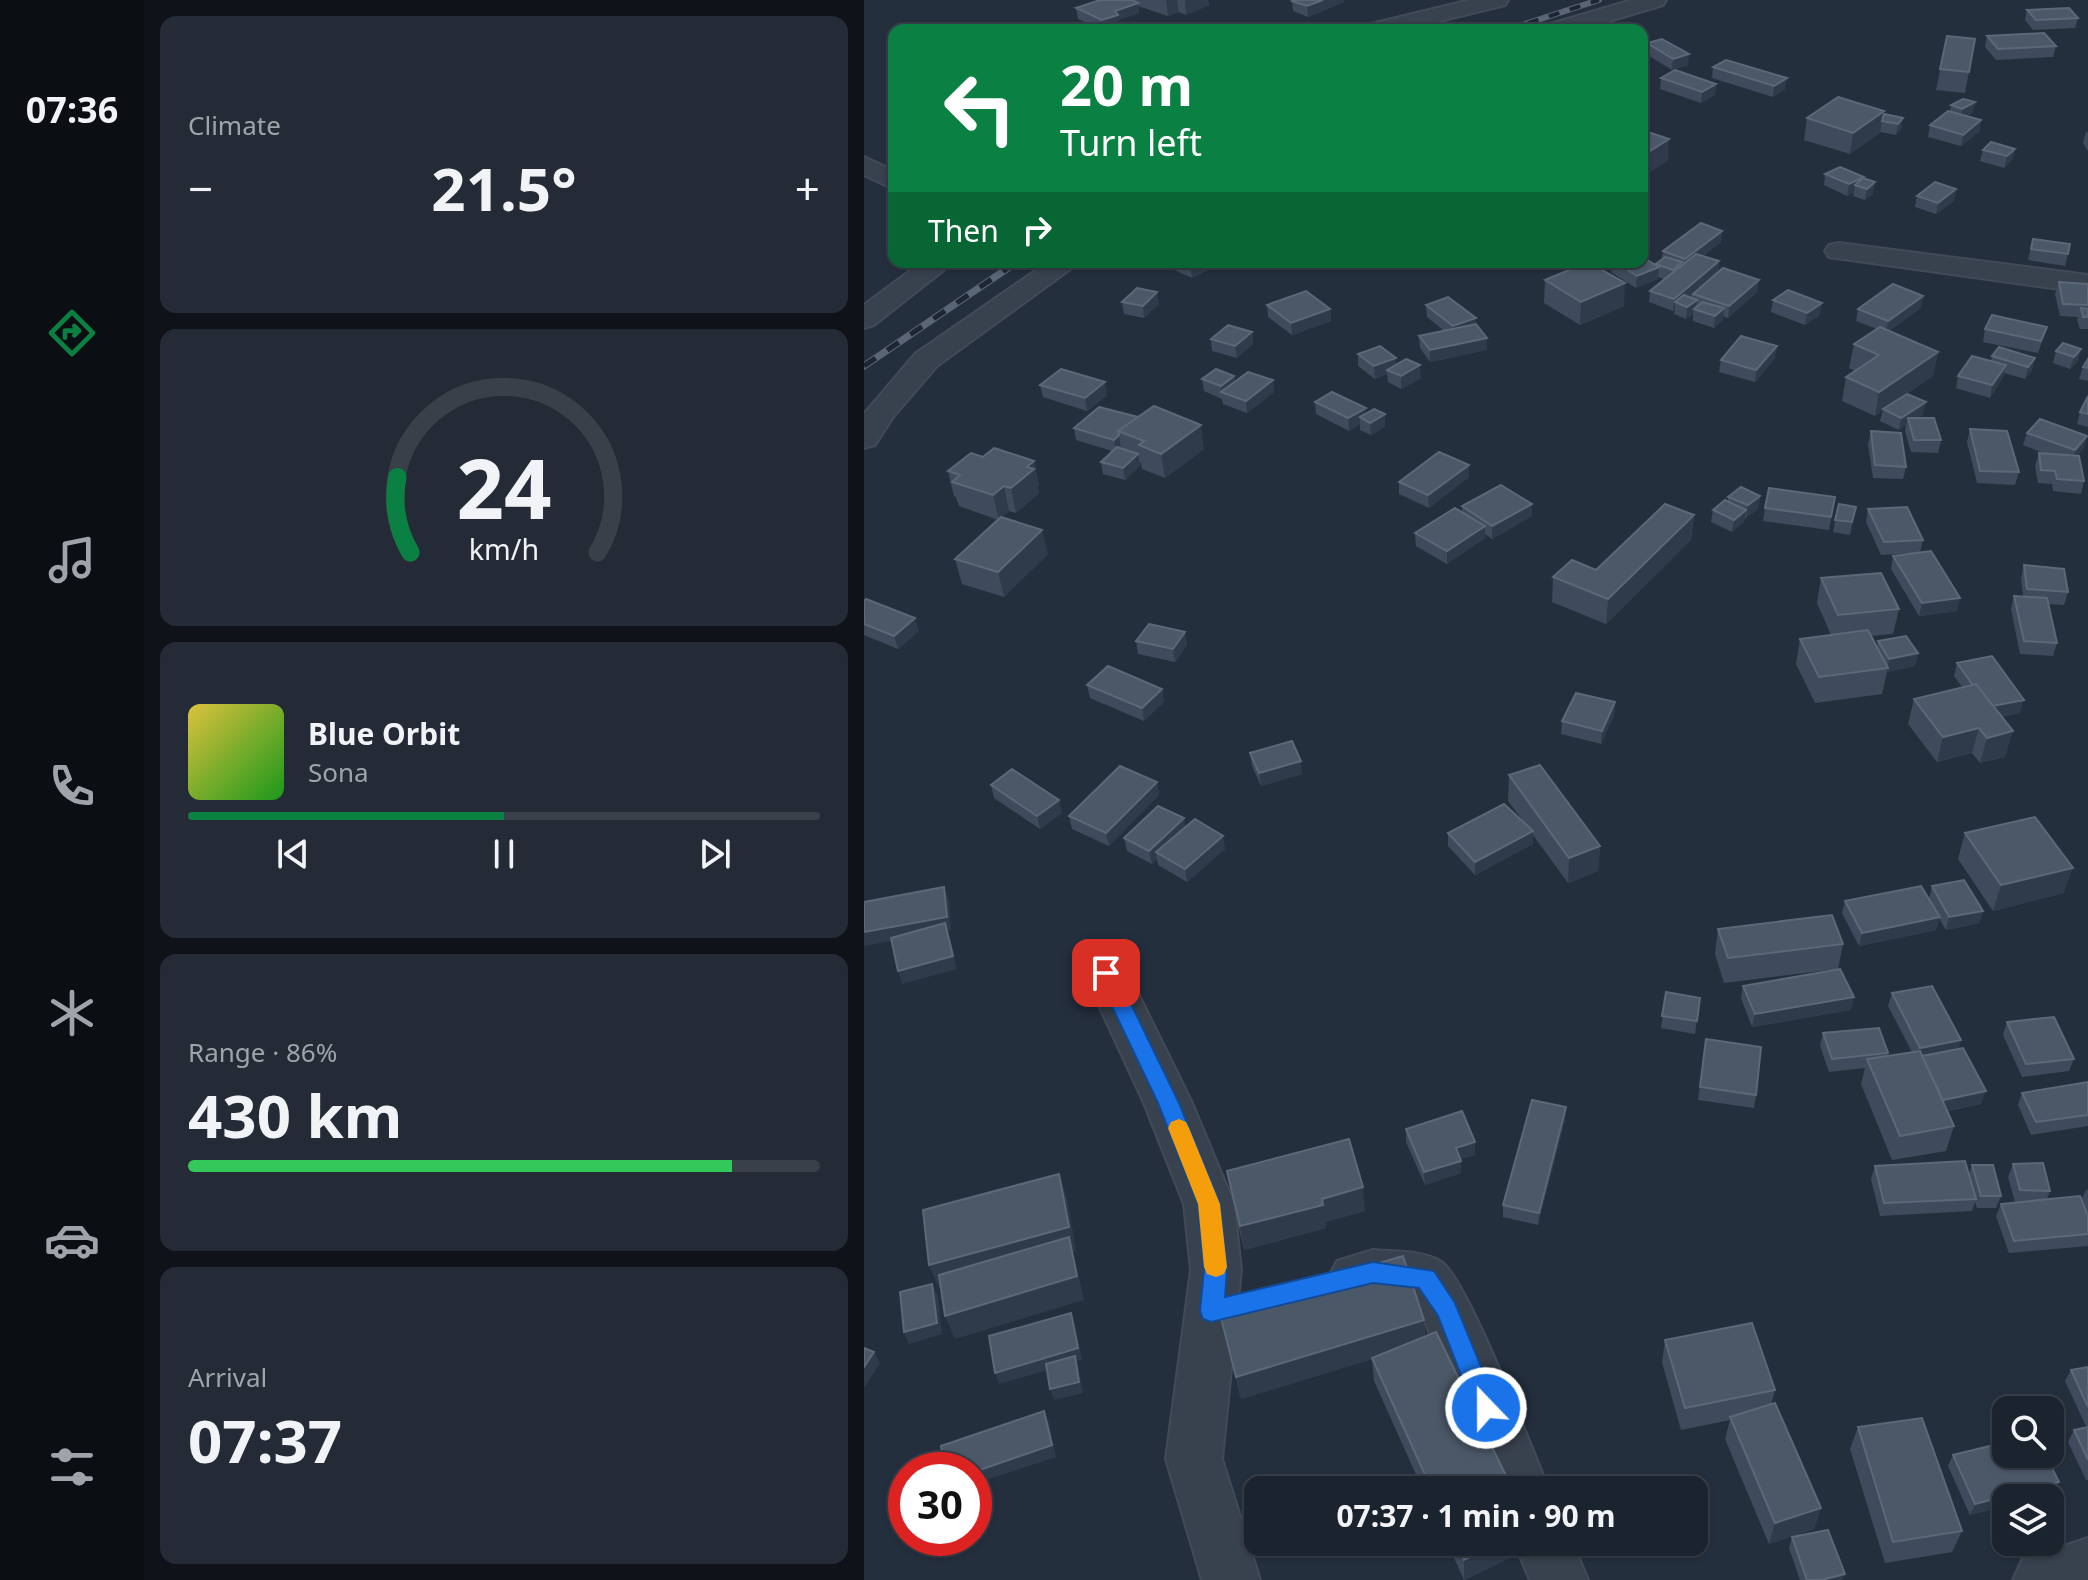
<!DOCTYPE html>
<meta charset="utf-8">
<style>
body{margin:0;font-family:"Noto Sans",sans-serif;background:#242b36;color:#f1f3f6;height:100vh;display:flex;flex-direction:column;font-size:30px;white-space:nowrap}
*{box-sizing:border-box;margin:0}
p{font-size:26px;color:#a0a4aa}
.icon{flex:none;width:44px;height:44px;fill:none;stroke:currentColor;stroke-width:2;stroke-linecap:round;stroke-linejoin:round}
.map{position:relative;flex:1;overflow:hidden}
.sheet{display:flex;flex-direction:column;gap:16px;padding:16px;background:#0f1319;width:720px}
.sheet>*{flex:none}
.banner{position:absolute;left:24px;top:24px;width:760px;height:244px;border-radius:16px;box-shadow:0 2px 6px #0004,0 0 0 2px #39404a;background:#0b8043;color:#fff;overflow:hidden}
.buttons{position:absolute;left:1128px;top:1396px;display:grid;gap:16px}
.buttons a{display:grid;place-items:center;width:72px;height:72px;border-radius:16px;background:#1b232e;box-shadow:0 2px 6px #0004,0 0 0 2px #39404a;font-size:40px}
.speed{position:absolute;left:24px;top:1452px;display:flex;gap:16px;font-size:40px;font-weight:700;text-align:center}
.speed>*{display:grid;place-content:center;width:104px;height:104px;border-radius:50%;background:#1b232e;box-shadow:0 2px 6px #0004,0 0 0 2px #39404a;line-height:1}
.speed .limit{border:12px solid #d22;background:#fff;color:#111}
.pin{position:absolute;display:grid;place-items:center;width:68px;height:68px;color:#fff;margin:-34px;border-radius:16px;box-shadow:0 4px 12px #0006}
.me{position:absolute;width:88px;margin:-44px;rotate:338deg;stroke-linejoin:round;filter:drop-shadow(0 0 6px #0008)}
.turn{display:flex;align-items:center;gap:28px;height:168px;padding:0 40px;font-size:36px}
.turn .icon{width:104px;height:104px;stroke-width:2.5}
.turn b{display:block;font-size:56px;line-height:68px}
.then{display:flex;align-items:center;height:76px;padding:0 40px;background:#0003;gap:16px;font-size:30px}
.big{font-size:60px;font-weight:700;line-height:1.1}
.sheet .tile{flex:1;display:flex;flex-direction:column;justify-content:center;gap:12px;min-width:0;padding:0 28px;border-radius:16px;background:#242b36}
.sheet .dial{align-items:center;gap:0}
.dial svg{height:208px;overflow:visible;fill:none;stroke:#39404a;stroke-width:7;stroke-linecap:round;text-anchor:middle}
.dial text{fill:#f1f3f6;stroke:none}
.song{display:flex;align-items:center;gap:24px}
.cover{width:96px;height:96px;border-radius:12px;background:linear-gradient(135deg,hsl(50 70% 55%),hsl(120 70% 35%))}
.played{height:8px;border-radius:4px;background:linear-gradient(90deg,#0b8043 50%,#39404a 50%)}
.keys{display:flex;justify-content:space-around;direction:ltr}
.heat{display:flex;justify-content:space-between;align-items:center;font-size:44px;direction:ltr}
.charge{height:12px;border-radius:6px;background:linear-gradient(90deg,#34c759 86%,#39404a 0)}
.trip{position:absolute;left:380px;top:1476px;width:464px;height:80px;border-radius:16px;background:#1b232e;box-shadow:0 2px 6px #0004,0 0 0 2px #39404a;font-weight:700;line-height:80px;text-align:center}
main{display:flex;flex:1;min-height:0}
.menu{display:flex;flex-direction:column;width:144px;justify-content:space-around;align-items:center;background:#0b0e12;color:#a0a4aa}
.menu .icon{width:56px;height:56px}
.menu .active{color:#0b8043}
.menu b{font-size:36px;color:#f1f3f6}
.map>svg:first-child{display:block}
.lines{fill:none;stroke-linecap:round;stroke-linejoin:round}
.street-casing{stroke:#414a57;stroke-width:4}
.street{fill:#38414e;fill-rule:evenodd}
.rail-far1-casing{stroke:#5a6575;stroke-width:6}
.rail-casing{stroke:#5a6575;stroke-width:7}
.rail-far1{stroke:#1d2633;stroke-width:4;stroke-dasharray:11;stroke-linecap:butt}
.rail{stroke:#1d2633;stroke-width:5;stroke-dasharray:14;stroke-linecap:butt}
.wall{fill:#3f4b5c}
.shaded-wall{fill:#2f3b4b}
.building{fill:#4b5868;stroke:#5c6777;stroke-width:2}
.route{fill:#1a73e8;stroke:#114b97;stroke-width:2}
.slow{fill:#f59e0b}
</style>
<main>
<nav class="menu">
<b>07:36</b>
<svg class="icon active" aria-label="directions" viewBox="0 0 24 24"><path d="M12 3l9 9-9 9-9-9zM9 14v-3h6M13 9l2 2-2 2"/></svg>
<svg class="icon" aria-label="music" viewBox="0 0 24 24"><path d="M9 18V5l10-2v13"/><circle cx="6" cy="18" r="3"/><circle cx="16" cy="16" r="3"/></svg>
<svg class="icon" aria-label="phone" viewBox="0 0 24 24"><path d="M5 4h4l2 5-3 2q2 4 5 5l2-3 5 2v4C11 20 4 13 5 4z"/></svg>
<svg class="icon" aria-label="climate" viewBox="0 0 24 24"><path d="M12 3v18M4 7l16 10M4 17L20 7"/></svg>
<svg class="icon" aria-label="car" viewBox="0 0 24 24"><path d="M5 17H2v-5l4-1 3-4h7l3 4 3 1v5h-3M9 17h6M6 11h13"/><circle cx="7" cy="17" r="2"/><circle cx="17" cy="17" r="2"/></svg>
<svg class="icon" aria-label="filters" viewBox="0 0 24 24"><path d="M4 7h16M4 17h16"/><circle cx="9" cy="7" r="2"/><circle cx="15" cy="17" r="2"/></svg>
</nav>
<section class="sheet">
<div class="tile"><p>Climate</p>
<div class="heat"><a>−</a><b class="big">21.5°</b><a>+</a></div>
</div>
<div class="tile dial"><svg viewBox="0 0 100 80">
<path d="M14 69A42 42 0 1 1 86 69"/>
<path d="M14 69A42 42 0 0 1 9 40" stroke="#0b8043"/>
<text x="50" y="56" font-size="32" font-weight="700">24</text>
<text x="50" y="72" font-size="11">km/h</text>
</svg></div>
<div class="tile">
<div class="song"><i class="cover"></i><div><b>Blue Orbit</b><p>Sona</p></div></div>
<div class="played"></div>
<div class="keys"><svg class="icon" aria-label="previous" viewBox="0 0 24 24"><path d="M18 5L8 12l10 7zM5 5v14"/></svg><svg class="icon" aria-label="pause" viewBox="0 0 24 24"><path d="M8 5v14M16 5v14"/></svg><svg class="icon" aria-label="next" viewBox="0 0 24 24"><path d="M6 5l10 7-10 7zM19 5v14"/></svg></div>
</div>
<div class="tile"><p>Range · 86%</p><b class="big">430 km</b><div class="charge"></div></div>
<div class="tile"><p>Arrival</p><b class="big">07:37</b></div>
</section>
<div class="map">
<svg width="1224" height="1580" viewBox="0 0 1224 1580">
<rect width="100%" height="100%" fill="#242f3e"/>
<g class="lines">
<g class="street-casing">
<path id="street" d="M606 0H644L641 5 539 30H500L503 25Z
M768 0H802L799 5 715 30H680L683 25Z
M0 157 30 171V189L0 175Z
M975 243 1224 275V293L965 257 961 251 965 245Z
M58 262H90L10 325 0 328V305Z
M184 262H216L73 366 29 417 11 445 0 448V414L51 354Z
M242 956 258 961 264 973 328 1103 370 1204 377 1270 358 1459 396 1580H338L302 1459 327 1270 320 1204 280 1103 220 973 226 961Z
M509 1250C530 1252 557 1250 576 1261 602 1275 669 1452 685 1490H629L562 1324 547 1300C522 1297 495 1301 473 1293L465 1277 473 1261Z
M1224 1538V1580H1149L1158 1560Z
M650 1542H708L724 1580H666Z"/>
</g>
<use href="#street" class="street"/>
<g class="rail-far1-casing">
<path id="rail-far1" d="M643 30 735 0
M147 266 153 262"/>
</g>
<g class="rail-casing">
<path id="rail" d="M0 366 150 264"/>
</g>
<use href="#rail-far1" class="rail-far1"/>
<use href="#rail" class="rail"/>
</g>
<path class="wall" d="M269 0H344L345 5 322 15 315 12 304 16 274 6 275 13 254 20 255 25 241 30H239L214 19 212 8Z
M430 0H480V2L444 17 429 11 428 1Z
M1163 10 1214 18 1211 28 1169 30 1161 20Z
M1083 36 1111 39 1101 93 1072 90Z
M1123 36 1192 46 1189 57 1132 60 1121 47Z
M783 43 824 65 808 70 782 54Z
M849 67 921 89 909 97 848 78Z
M797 78 852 84 851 95 837 103 796 89Z
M1111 102 1108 113 1103 116 1117 120 1115 132 1097 146 1064 137 1066 125 1086 112 1087 105Z
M1020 111V114L1039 118 1037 129 1032 135 1017 132 986 154 940 140 943 118Z
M1222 132H1224V151L1219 143Z
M1151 149 1148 160 1140 168 1116 161 1119 150Z
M961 174 999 178 1009 194 1001 200 989 196 990 192 983 196 960 185Z
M1092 189 1090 201 1072 214 1051 207 1053 196Z
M1169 239 1206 244 1201 266 1164 260Z
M857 242 839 256 855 261 854 272 893 292 864 318 859 316V320L850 328 829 321V314L822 319 810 314 811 309 809 311 785 302 786 291 800 279 794 277V279L772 288 747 272 748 262H778L791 265 798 258 799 251Z
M305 262H347L348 268 328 278 306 268Z
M681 280 760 306 716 325 680 303Z
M1195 282 1224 284V329H1216L1213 320 1214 317 1196 316 1191 294Z
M1059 296 1057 308 1025 331 1074 352 1069 376 1042 394 1059 415 1053 418 1077 440 1074 453 1047 452 1041 431 1042 425 1035 430 1016 421 1019 410 1011 416 978 401 982 377 991 371 985 368 990 344 1013 329 992 321 994 309Z
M909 300 956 315 941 325 907 312Z
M258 302 295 304 280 318 260 314Z
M403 305 466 309 467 321 428 335 404 317Z
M562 305 612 318V324L623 338V350L566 362 556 348 555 336 580 331 563 317Z
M1183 327 1174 353 1119 342 1121 329Z
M388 332 389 344 373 358 348 351 347 339Z
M1199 343 1214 361 1206 369 1189 363 1192 351Z
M494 354 532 364 557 378 537 389 524 382 523 374 511 379 494 366Z
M1128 356 1171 358 1168 370 1161 379 1140 373 1139 377 1126 398 1092 388 1094 376 1127 361Z
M911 358 891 382 855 372 857 360Z
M1224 359V381L1215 379 1219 367Z
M370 376 371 382 409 380 410 392 383 413 359 404 358 399 340 391 338 379Z
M176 385 243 395 223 411 179 397Z
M1224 396V427L1213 424 1216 412Z
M451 402 502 414 521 427 507 435 496 430V424L485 431 452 414Z
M235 407 340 449 301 478 278 469 277 463 275 462 276 466 261 480 239 474 237 462 248 451 212 440 210 428Z
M1106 429 1155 472 1151 485 1113 483 1103 442Z
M1007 431 1042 467 1039 479 1009 478 1004 444Z
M1163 433 1223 436 1219 449 1213 456 1220 481 1217 494 1189 491 1188 484 1174 483 1171 466 1175 453 1182 454 1159 445Z
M119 457 170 461 175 486 174 487 175 493 152 513 145 511 138 517 184 554 140 597 98 584 91 559 134 520 95 506 92 497 90 496 84 471Z
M605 477 565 508 535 494V482Z
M896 496 894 509 882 518H881L880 522 868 532 847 522 849 510 864 501V497Z
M971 497 965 530 899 521 901 508Z
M975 504 992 507 986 535 969 532Z
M598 506 668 516 628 539 621 534V538L583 564 552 546 551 533 598 512Z
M1004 509 1059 540 1056 552 1096 598 1093 611 1055 616 1027 569 1029 556 1049 553 1017 555 1002 522Z
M830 515 827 540 742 624 688 602 689 577 732 570Z
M1160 565 1204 592 1200 605 1184 604 1193 643 1189 656 1156 654 1147 609 1150 596H1159L1157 578Z
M957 578 1035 609 1029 634 1007 636 1013 647 1014 641 1054 653 1051 666 1023 672 1018 694 951 703 932 664 936 639 967 635 953 603Z
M0 601 55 631 34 649 0 635Z
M321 632 323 645 311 662 274 654 272 641Z
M1093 663 1156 713 1137 717 1141 757 1116 763 1108 753 1073 762 1044 724 1050 699 1098 687 1090 676Z
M223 685 298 689 300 702 280 721 226 698Z
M751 702 750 715 737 744 697 734 698 721Z
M386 753 438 774 397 786 388 766Z
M645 775 736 846 734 871 704 883 669 835V844L611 875 584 846V833L660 822 644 801Z
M293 782 295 795 245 846 208 829 205 816Z
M127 785 198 813 176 829 130 798Z
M320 818 321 827 361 849 323 882 294 865 293 859 288 864 263 851 260 838Z
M1101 833 1200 893 1129 911 1094 859Z
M1068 886 1119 911 1115 923 1082 930 1075 918 1072 930 995 946 978 913 981 901 1065 899Z
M854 929 979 944 974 969 860 983 851 954Z
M879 986 987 1010 888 1027 877 998Z
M802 992 836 998 831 1034 797 1028Z
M1028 993 1097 1040 1094 1049 1117 1104 1083 1111 1090 1126 1082 1151 1028 1160 997 1084 1001 1068 965 1072 956 1046 959 1033 1024 1053 1023 1056 1048 1052 1024 1006Z
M1143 1022 1210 1059 1205 1071 1158 1077 1139 1035Z
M842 1039 892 1095 890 1108 834 1100Z
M1224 1082V1126L1167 1135 1154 1105 1158 1093Z
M702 1107 701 1120 674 1225 639 1217V1205Z
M542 1129 611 1155 596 1159 597 1173 561 1185 542 1142Z
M1149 1164 1186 1191 1183 1199 1217 1200 1222 1190H1224V1246L1145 1253 1132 1216 1137 1204 1151 1202 1144 1177Z
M1108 1165 1137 1196 1132 1208H1113L1111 1202 1108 1211 1016 1216 1007 1179 1011 1166 1105 1174Z
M363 1171 501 1211 461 1222 462 1228 380 1250 367 1195Z
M355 1310 560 1320 561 1336 649 1490H559L510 1381 508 1359 377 1399Z
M801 1340 911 1390 907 1404 957 1508 950 1529 905 1544 861 1439 866 1420 817 1430 798 1362Z
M1224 1367V1426H1222L1201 1381 1207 1370Z
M994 1427 1098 1531 1088 1552 1021 1563 986 1449Z
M1224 1427V1480H1222L1204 1442 1210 1430Z
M1089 1455 1189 1493 1106 1515 1084 1466Z
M928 1537 978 1580H936L925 1548Z
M583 1542H666V1548L600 1580Z"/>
<path class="shaded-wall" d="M302 0H313L315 12 304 16Z
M321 0H344L345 5 322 15Z
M459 0H480V2L444 17 443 6Z
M274 3 275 13 254 20 255 25 240 30 238 20 251 11Z
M825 54 824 65 808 70 809 59Z
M923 78 921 89 909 97 910 86Z
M852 84 851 95 837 103 838 92Z
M1111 102 1108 113 1096 120 1098 109Z
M1020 111 1016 133 986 154 989 133Z
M1039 118 1037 129 1032 135 1034 124Z
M1117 120 1115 132 1097 146 1099 135Z
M805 139 804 161 778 177V156Z
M1151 149 1148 160 1140 168 1143 156Z
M1000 177 998 187 991 185 990 192 983 196 985 184Z
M1011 182 1009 194 1001 200 1003 189Z
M1092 189 1090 201 1072 214 1074 203Z
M858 231 857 242 820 270 821 259Z
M855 261 854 273 817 304 811 302V309L809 311 810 299Z
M335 262H347L348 268 328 278 326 266Z
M795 267 794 279 772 288 773 276Z
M895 280 893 292 864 318 865 306Z
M761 283 760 306 716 325 717 302Z
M293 292 295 304 280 318 279 306Z
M1059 296 1057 308 1022 333 1024 321Z
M833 300 832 310 830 309 829 314 822 319 823 307Z
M958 303 956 315 941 325 943 313Z
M860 308 859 320 850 328 851 316Z
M466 309 467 321 428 335 427 323Z
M612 318V330L589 338V326Z
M388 332 389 344 373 358 371 346Z
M623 338V350L566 362V350Z
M913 346 911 358 891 382 892 370Z
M1217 349 1214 361 1206 369 1210 357Z
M1074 352 1069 376 1011 416 1015 392Z
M532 358 533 370H523V374L511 379 510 366Z
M1171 358 1168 370 1161 379 1164 367Z
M556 365 557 378 537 389V376Z
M1142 365 1139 377 1126 398 1128 385Z
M370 376 372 388 357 392V386Z
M409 380 410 392 383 413 382 401Z
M241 382 243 395 223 411 221 398Z
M1062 402 1059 415 1045 423 1044 418 1042 425 1035 430 1037 418Z
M502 408V421L496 417V424L485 431 484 418Z
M521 414V427L507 435 506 423Z
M337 425 340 449 301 478 297 454Z
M255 435 257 448 252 452 250 440Z
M1223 436 1219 449 1207 463 1211 450Z
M274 454 276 466 261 480 259 468Z
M170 461 175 486 174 487 175 493 152 513 147 488 163 467Z
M605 465V477L565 508 564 495Z
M140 486 145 511 135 520 129 495Z
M896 496 894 509 882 518 884 505Z
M668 504V516L628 539V526Z
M882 510 880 522 868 532 870 520Z
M830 515 827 540 742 624 744 599Z
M621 526V538L583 564V551Z
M178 530 184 554 140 597 134 572Z
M1096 598 1093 611 1055 616 1058 603Z
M51 618 55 631 34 649 30 636Z
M321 632 323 645 311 662 309 649Z
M1054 653 1051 666 1023 672 1025 659Z
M298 689 300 702 280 721 278 708Z
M1160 700 1156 713 1121 720 1124 707Z
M751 702 750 715 737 744 738 731Z
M1115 728 1108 753 1073 762 1079 737Z
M1149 731 1141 757 1116 763 1123 738Z
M437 761 438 774 397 786 395 773Z
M293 782 295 795 245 846 242 833Z
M195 800 198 813 176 829 173 816Z
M320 818 322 831 292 852 293 859 288 864 285 851Z
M669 831V844L611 875V862Z
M359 836 361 849 323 882 321 869Z
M736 846 734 871 704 883 705 858Z
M1209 868 1200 893 1129 911 1137 885Z
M80 887 85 900 87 930H84L93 969 38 984 34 971 83 931 0 946V932Z
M1119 911 1115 923 1082 930 1085 917Z
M1076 917 1072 930 995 946 998 933Z
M990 997 987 1010 888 1027 891 1014Z
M1097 1040 1093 1052 1052 1060 1056 1048Z
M1122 1091 1117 1104 1075 1112 1079 1100Z
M702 1107 701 1120 674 1225 675 1213Z
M611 1142V1155L592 1160V1148Z
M597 1161V1173L561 1185 560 1172Z
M195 1174 203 1198 212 1251 209 1252 220 1300 91 1339 81 1316 208 1252 75 1288 65 1265Z
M499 1187 501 1211 461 1222 462 1228 380 1250 376 1226 458 1199Z
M68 1284 74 1296 78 1334 45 1344 40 1332Z
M207 1313 211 1325 218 1360 213 1361 219 1393 190 1400 186 1389 212 1362 135 1384 131 1373Z
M560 1320 561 1343 377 1399 372 1377Z
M10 1352 16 1363 0 1388V1367Z
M180 1411 185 1423 192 1457 110 1484V1472Z
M1195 1482 1189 1493 1172 1498H1142V1506L1106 1515 1111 1504Z
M957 1508 950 1529 905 1544 911 1523Z
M637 1542H666V1548L600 1580V1560Z
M981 1574 978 1580H957Z"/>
<path class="building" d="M236 0H268L274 3 251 11 254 15 238 20 212 8Z
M430 0H459L443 6 428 1Z
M1205 8 1214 18 1172 20 1163 10Z
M1180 33 1192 46 1134 49 1123 36Z
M1083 36 1111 39 1105 72 1076 69Z
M798 39 825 54 809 59 783 43Z
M862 60 923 78 910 86 849 67Z
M811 70 852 84 838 92 797 78Z
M974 97 1020 111 989 133 943 118Z
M1099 99 1111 102 1098 109 1087 105Z
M1084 111 1117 120 1099 135 1066 125Z
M1020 114 1039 118 1034 124 1018 121Z
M778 130 805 139 778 156Z
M1127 142 1151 149 1143 156 1119 150Z
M976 167 1000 177 985 184 961 174Z
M999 178 1011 182 1003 189 991 185Z
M1071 182 1092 189 1074 203 1053 196Z
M837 223 858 231 821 259 799 251Z
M1169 239 1206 244 1204 254 1167 249Z
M832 254 855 261 810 299 786 291Z
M778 257 795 267 773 276 751 262H778Z
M801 257 818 262 809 270 792 264Z
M316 262H335L326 266Z
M724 262 761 283 717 302 681 280Z
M859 268 895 280 865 306 829 294Z
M1195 282 1224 284V305L1199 304Z
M1029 284 1059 296 1024 321 994 309Z
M273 288 293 292 279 306 258 302Z
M924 290 958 303 943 313 909 300Z
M442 291 466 309 427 323 403 305Z
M820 295 833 300 823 307 811 302Z
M584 297 612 318 589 326 562 305Z
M838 302 860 308 851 316 830 309Z
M1217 308 1224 309V317H1219Z
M1128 315 1183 327 1177 341 1121 329Z
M612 324 623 338 566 350 555 336Z
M364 325 388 332 371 346 347 339Z
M1016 327 1074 352 1015 392 982 377 1015 355 990 344Z
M877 336 913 346 892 370 857 360Z
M1199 343 1217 349 1210 357 1192 351Z
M516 346 532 358 510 366 494 354Z
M1135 347 1171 358 1164 367 1128 356Z
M1108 356 1142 365 1128 385 1094 376Z
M542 359 556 365 537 376 523 370Z
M1224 359V368L1219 367Z
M197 369 241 382 221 398 176 385Z
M352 369 370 376 357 386 338 379Z
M384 372 409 380 382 401 357 392Z
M468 392 502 408 484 418 451 402Z
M1043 394 1062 402 1037 418 1019 409Z
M1224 396V414L1216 412Z
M290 406 337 425 297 454 275 445 280 441 254 431Z
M235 407 274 417 254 431 255 435 250 440 210 428Z
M510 409 521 414 506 423 496 417Z
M1044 418H1070L1077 440H1050Z
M1176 419 1223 436 1211 450 1163 433Z
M1106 429 1143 431 1155 472 1116 471Z
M1007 431 1037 433 1042 467 1011 465Z
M253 447 274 454 259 468 237 462Z
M130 448 170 461 163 467 170 469 147 488 140 486 129 495 88 482 96 475 84 471 107 453 119 457Z
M575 452 605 465 564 495 535 482Z
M1175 453 1215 456 1220 481 1193 479 1191 471 1177 470Z
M637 485 668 504 628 526 598 506Z
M877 487 896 496 884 505 864 497Z
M905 488 971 497 967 517 901 508Z
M861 500 882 510 870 520 849 510Z
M801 504 830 515 744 599 689 577 708 560 732 570Z
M975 504 992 507 988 522 971 520Z
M1043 507 1059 540 1020 542 1004 509Z
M591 508 621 526 583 551 551 533Z
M137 517 178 530 134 572 91 559Z
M1067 551 1096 598 1058 603 1029 556Z
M1160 565 1200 569 1204 592 1163 589Z
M1017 573 1035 609 974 615 957 578Z
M1150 596 1183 598 1193 643 1160 641Z
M2 599 51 618 30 636 0 624V601Z
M285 624 321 632 309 649 272 641Z
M1004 630 1024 668 955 677 936 639Z
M1042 636 1054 653 1025 659 1014 641Z
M1128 656 1160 700 1129 706 1112 684 1109 685 1093 663Z
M244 666 298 689 278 708 223 685Z
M1112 684 1149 731 1123 738 1115 728 1079 737 1050 699Z
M712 693 751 702 738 731 698 721Z
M428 741 437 761 395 773 386 753Z
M676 765 736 846 705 858 645 775Z
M256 766 293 782 242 833 205 816Z
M148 769 195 800 173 816 127 785Z
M640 804 669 831 611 862 584 833Z
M294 806 320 818 285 851 260 838Z
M1171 817 1209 868 1137 885 1101 833Z
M331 819 359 836 321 869 292 852Z
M1100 880 1119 911 1085 917 1068 886Z
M1057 886 1076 917 998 933 981 901Z
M80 887 83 917 0 932V902Z
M968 915 979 944 864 958 854 929Z
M81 923 89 956 34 971 27 938Z
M976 969 990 997 891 1014 879 986Z
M1068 986 1097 1040 1056 1048 1028 993Z
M802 992 836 998 833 1021 798 1016Z
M1190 1017 1210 1059 1162 1064 1143 1022Z
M1015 1028 1024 1053 968 1059 959 1033Z
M842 1039 897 1047 892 1095 836 1087Z
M1099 1048 1122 1091 1079 1100 1058 1056Z
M1056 1051 1090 1126 1036 1136 1003 1059Z
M1224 1082V1115L1172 1122 1158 1093Z
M668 1100 702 1107 675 1213 639 1205Z
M598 1111 611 1142 592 1148 597 1161 560 1172 542 1129Z
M485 1139 499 1187 458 1199 459 1205 376 1226 363 1171Z
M1101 1161 1112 1199 1020 1203 1011 1166Z
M1179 1163 1186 1191 1156 1190 1149 1164Z
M1108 1165H1129L1137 1196H1117Z
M195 1174 205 1227 65 1265 59 1210Z
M1216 1196 1224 1216V1234L1150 1241 1137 1204Z
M205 1237 213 1276 81 1316 75 1275Z
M539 1256 560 1320 372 1377 355 1310Z
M68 1284 73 1323 40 1332 36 1292Z
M207 1313 214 1348 131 1373 125 1336Z
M888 1323 911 1390 821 1408 801 1340Z
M572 1332 649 1490H568L508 1358Z
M0 1348 10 1352 0 1367Z
M211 1356 215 1382 186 1389 182 1364Z
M1224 1367V1407L1207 1370Z
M911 1403 957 1508 911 1523 866 1417Z
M180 1411 188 1445 110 1472V1470H81L77 1446Z
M1058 1418 1098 1531 1029 1542 994 1427Z
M1224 1427V1460L1210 1430Z
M1142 1442V1454H1181L1195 1482 1111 1504 1089 1455Z
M964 1530 981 1574 957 1580H943L928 1537Z
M592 1542H637L600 1560Z"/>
<path class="route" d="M242 965 249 967 315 1103 356 1204 363 1270 361 1297 509 1262 570 1271 591 1303 634 1408 631 1416 622 1419 613 1416 574 1316 555 1288 509 1283 347 1322 339 1319 336 1311 340 1270 334 1204 294 1103 232 973 234 967Z"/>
<path class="slow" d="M315 1119 322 1122 325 1128 356 1204 363 1267 360 1274 352 1277 343 1274 340 1267 334 1204 304 1128 307 1122Z"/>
</svg>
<div class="buttons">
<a><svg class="icon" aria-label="search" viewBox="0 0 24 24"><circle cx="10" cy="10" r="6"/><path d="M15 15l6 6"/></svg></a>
<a><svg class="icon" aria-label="layers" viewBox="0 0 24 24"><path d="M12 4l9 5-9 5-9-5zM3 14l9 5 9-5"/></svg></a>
</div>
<div class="speed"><div class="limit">30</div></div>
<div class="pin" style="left:242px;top:973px;background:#d93025"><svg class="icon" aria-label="arrive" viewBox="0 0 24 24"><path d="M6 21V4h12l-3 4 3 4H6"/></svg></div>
<svg class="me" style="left:622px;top:1408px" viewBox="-20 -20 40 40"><circle r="17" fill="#1a73e8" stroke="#fff" stroke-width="3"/><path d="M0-11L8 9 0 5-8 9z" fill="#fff"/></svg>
<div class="trip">07:37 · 1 min · 90 m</div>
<div class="banner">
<div class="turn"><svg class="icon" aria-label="left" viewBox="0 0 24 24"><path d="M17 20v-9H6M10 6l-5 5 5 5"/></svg><div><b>20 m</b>Turn left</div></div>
<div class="then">Then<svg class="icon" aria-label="right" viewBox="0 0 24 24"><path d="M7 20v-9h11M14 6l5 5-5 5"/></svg></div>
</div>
</div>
</main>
